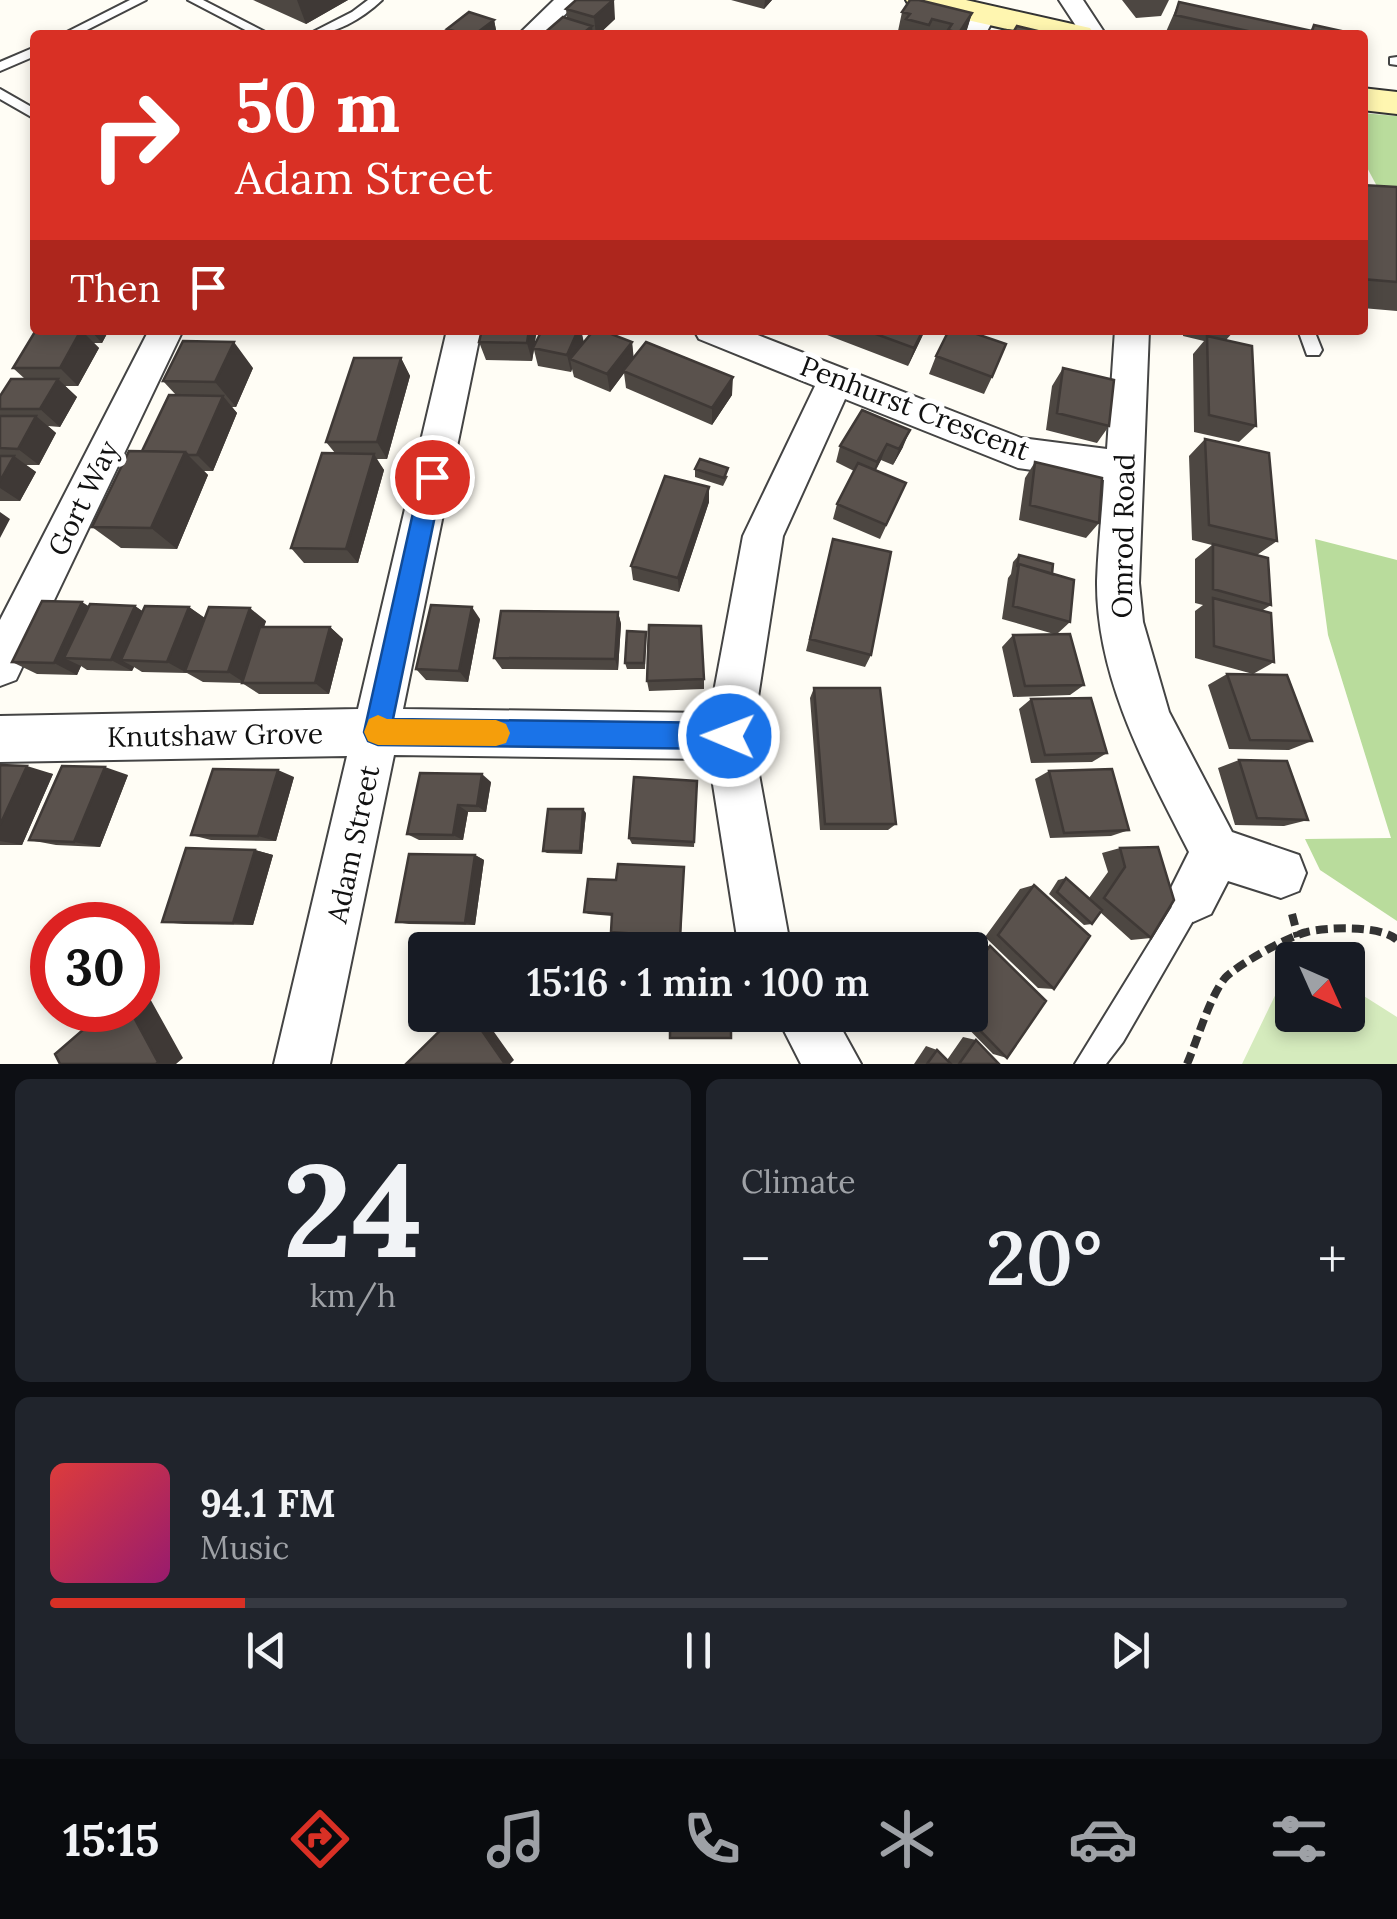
<!DOCTYPE html>
<meta charset="utf-8">
<style>
body{margin:0;font-family:Lora,serif;background:#20242c;color:#f1f3f6;height:100vh;display:flex;flex-direction:column;font-size:38px;white-space:nowrap}
*{box-sizing:border-box;margin:0}
p{font-size:32px;color:#9ea1a6}
.icon{flex:none;width:55px;height:55px;fill:none;stroke:currentColor;stroke-width:2;stroke-linecap:round;stroke-linejoin:round}
.map{position:relative;height:1064px;overflow:hidden}
.panel{display:flex;flex-direction:column;gap:15px;padding:15px;background:#0d0f14;flex:1}
.panel>*{flex:none}
.top-card{position:absolute;left:30px;top:30px;width:1338px;height:305px;border-radius:10px;box-shadow:0 5px 15px #0003;background:#d93025;color:#fff;overflow:hidden}
.needle{width:65px;rotate:135deg}
.buttons{position:absolute;left:1275px;top:942px;display:grid;gap:20px}
.buttons a{display:grid;place-items:center;width:90px;height:90px;border-radius:10px;background:#171b24;box-shadow:0 5px 15px #0003;font-size:50px}
.speed{position:absolute;left:30px;top:902px;display:flex;gap:20px;font-size:50px;font-weight:700;text-align:center}
.speed>*{display:grid;place-content:center;width:130px;height:130px;border-radius:50%;background:#171b24;box-shadow:0 5px 15px #0003;line-height:1}
.speed .limit{border:15px solid #d22;background:#fff;color:#111}
.pin{position:absolute;display:grid;place-items:center;width:85px;height:85px;color:#fff;margin:-42px;border:5px solid #fff;border-radius:50%;box-shadow:0 2px 10px #0007}
.me{position:absolute;width:110px;margin:-55px;rotate:271deg;stroke-linejoin:round;filter:drop-shadow(0 0 8px #0008)}
.turn{display:flex;align-items:center;gap:35px;height:210px;padding:0 40px;font-size:45px}
.turn .icon{width:130px;height:130px;stroke-width:2.5}
.turn b{display:block;font-size:70px;line-height:85px}
.then{display:flex;align-items:center;height:95px;padding:0 40px;background:#0003;gap:20px;font-size:38px}
.big{font-size:75px;font-weight:600;line-height:1.1}
.panel .widget{flex:1;display:flex;flex-direction:column;justify-content:center;gap:15px;min-width:0;padding:0 35px;border-radius:15px;background:#20242c}
.panel .dial{align-items:center;gap:0}
.dial b{font-size:130px;line-height:1}
.song{display:flex;align-items:center;gap:30px}
.cover{width:120px;height:120px;border-radius:15px;background:linear-gradient(135deg,hsl(0 70% 55%),hsl(320 70% 35%))}
.played{height:10px;border-radius:5px;background:linear-gradient(90deg,#d93025 15%,#363941 15%)}
.keys{display:flex;justify-content:space-around;direction:ltr}
.heat{display:flex;justify-content:space-between;align-items:center;font-size:55px;direction:ltr}
.panel .tiles{flex:1;display:grid;gap:15px;grid-template-columns:1fr 1fr}
.widget:last-child{grid-column:span 2}
.trip{position:absolute;left:408px;top:932px;width:580px;height:100px;border-radius:10px;background:#171b24;box-shadow:0 5px 15px #0003;font-weight:600;line-height:100px;text-align:center}
.menu{display:flex;height:160px;justify-content:space-around;align-items:center;background:#090b0e;color:#9ea1a6}
.menu .icon{width:70px;height:70px}
.menu .active{color:#d93025}
.menu b{font-size:45px;color:#f1f3f6}
.map>svg:first-child{display:block}
.green{fill:#d5ebbd}
.forest{fill:#b9dc9c}
.lines{fill:none;stroke-linecap:round;stroke-linejoin:round}
.lane-casing{stroke:#444;stroke-width:4}
.street-casing{stroke:#444;stroke-width:4}
.secondary-casing{stroke:#333;stroke-width:4}
.path{stroke:#333;stroke-width:8;stroke-dasharray:12 6;stroke-linecap:butt}
.lane{fill:#fff;fill-rule:evenodd}
.street{fill:#fff;fill-rule:evenodd}
.secondary{fill:#fff6b0;fill-rule:evenodd}
.wall{fill:#4d4742}
.shaded-wall{fill:#3f3936}
.building{fill:#5a524d;stroke:#3f3936;stroke-width:2.5}
.route{fill:#1a73e8;stroke:#114b97;stroke-width:2.5}
.slow{fill:#f59e0b}
.labels{text-anchor:middle;dominant-baseline:central;stroke-width:10;stroke-linejoin:round;paint-order:stroke}
.street-label{font-size:28px;fill:#111;stroke:#fff}
</style>
<div class="map">
<svg width="1397" height="1064" viewBox="0 0 1397 1064">
<rect width="100%" height="100%" fill="#fffdf5"/>
<path class="green" d="M1295 954 1305 960H1292V1015H1348V986L1397 1017V1064H1242Z"/>
<path class="forest" d="M1362 113 1397 116V224L1363 160Z
M1315 539 1397 560V921L1320 870 1305 839 1391 838 1328 635Z"/>
<g class="lines">
<g class="lane-casing">
<path id="lane" d="M130 0H146L77 35H61Z
M188 0H203L271 35H255Z
M368 0H382C362 19 334 35 307 35L352 12Z
M35 47V56L0 71V62Z
M1397 57V65L1390 64V58Z
M0 89 35 109V119L0 99Z
M1298 330H1314L1322 350 1319 355H1307Z
M1193 883 1202 887 1206 896 1202 905 1123 1042 1106 1064H1075L1184 887Z"/>
</g>
<g class="street-casing">
<path id="street" d="M554 0H580L544 35H518Z
M1059 0H1083L1106 35H1082Z
M984 8 996 15 985 35H961L975 10Z
M149 330H183L16 680 0 686V620Z
M447 330H481L403 709 710 713 743 536 815 386 699 339 694 330H745L1021 438 1107 449 1115 330H1149L1139 583 1143 622 1169 712 1232 832 1299 855 1306 873 1299 891 1281 898 1228 881 1211 914 1193 922 1175 914 1167 896 1189 852C1146 768 1096 678 1097 581 1098 548 1102 514 1104 480L1018 468 845 399 783 536 752 736 791 950H739L709 759 394 755 330 1064H274L347 756 0 762V716L358 709Z
M776 1015H834L861 1064H801Z"/>
</g>
<g class="secondary-casing">
<path id="secondary" d="M906 0H966L1090 28 1095 35H1033L910 7Z
M1362 88 1397 92V114L1362 110Z"/>
</g>
<path class="path" d="M1292 914 1298 937
M1187 1064C1197 1041 1210 996 1225 978 1237 965 1289 936 1307 932 1327 927 1382 925 1397 940"/>
<use href="#lane" class="lane"/>
<use href="#street" class="street"/>
<use href="#secondary" class="secondary"/>
</g>
<path class="wall" d="M253 0H348L306 24Z
M731 0H772L764 9Z
M1122 0H1169L1161 16 1136 18Z
M1179 2 1310 31 1314 25 1346 35 1165 34Z
M566 9 615 19 598 35H542L567 19Z
M902 12 972 13 965 35H903V33L898 31Z
M494 20 497 35H449L447 29Z
M1362 185 1397 187V311L1362 308Z
M36 330H109L102 343H94L99 348 78 386H65L77 397 60 427 48 426 56 433 39 465H26L36 472 20 501H0V416H2L0 415V396L25 379 13 368Z
M482 330 535 345 542 330H581L584 343 632 342 633 358 732 395 712 425 626 388 624 373 610 392 574 377 572 369 571 372 538 366 534 350 532 361 486 360 479 342Z
M814 330H925L908 366Z
M1183 330H1235L1226 340 1256 426 1239 442 1194 432 1193 354 1204 341 1183 336Z
M936 356 992 377 984 394 929 374Z
M401 358 410 376 387 459H376L384 470 358 563H304L291 548 335 453 326 442Z
M253 368 236 407H232L237 413 213 471H204L208 475 177 549 121 548 92 527 142 451 176 395 163 381Z
M1063 368 1109 426 1097 443 1046 430 1052 386Z
M862 410 903 447 893 465 881 460 876 470 906 483 880 539 833 519 837 504 854 471 836 462 840 446Z
M1205 439 1277 541 1257 555 1271 605 1263 610 1274 662 1253 674 1195 658V611L1203 605 1195 603V559L1212 545 1192 540 1189 456Z
M1035 462 1099 523 1086 538 1019 520 1025 478Z
M695 469 728 476 723 486 695 477Z
M709 487V502L679 592 633 580 631 566Z
M833 539 871 655 865 667 806 651Z
M1019 555 1052 574 1070 622 1057 634 1084 685 1070 695 1013 697 1002 647 1013 635 1054 634 1002 619 1008 578 1011 574 1013 562Z
M89 606H135L142 611 189 607 205 618 266 621 264 627H330L343 639 329 694H259L242 683 203 682 187 673 142 672 134 667 132 671 87 670 81 666 77 675 37 674 12 662Z
M618 612 621 624 618 670 502 669 494 658Z
M480 619 468 682 426 680 416 669Z
M646 632 645 669H627L625 663Z
M1227 674 1312 741 1289 750 1229 749 1208 685Z
M704 679V689L649 691 647 681Z
M814 688 896 824 888 830H820L810 698Z
M1031 699 1107 753 1092 762 1031 763 1019 709Z
M1239 760 1308 820 1284 826 1235 825 1218 768Z
M0 765 53 774 22 845H0Z
M1049 771 1129 830 1111 836 1050 838 1035 779Z
M128 775 100 847 56 845 29 840Z
M294 777 276 841 211 840 191 835Z
M697 781 694 847 632 844 629 838Z
M491 782 486 812H468L463 840H419L407 834Z
M586 813 582 854 547 853 543 851Z
M1120 848 1151 938 1131 940 1100 912 1092 924 1084 925 1049 894 1058 880 1066 878 1089 898 1108 872 1102 853Z
M255 850 273 855 253 925 185 924 162 922Z
M475 855 484 860 475 925 409 924 396 922Z
M684 867 681 938 615 934 611 932 612 916 589 914 584 912 616 880Z
M1034 885 1054 989 1038 988 985 937 1020 889Z
M990 946 1007 1058 993 1054 955 1015H970V957L977 947Z
M963 1037 976 1040 999 1064H914L926 1046 937 1050 947 1060Z"/>
<path class="shaded-wall" d="M297 0H348L306 24Z
M614 0 615 19 598 35H596L594 17Z
M765 0H772L764 9Z
M972 13 966 33 965 35H959Z
M494 20 497 35H474Z
M592 26 593 35H581Z
M81 330 99 348 78 386 60 368Z
M90 330H109L102 343Z
M529 330H537L532 361 527 343Z
M578 330H581L584 344 570 359 572 369 571 372 567 355Z
M923 330H925L922 337 908 366 914 348Z
M234 342 253 368 236 407 215 382Z
M632 342 634 360 610 392 607 374Z
M401 358 410 376 387 459 377 442Z
M733 377 732 395 712 425V408Z
M58 379 77 397 60 427 40 409Z
M223 396 237 413 213 471 197 455Z
M36 416 56 433 39 465 18 449Z
M910 430 903 447 893 465 899 449Z
M887 444 881 460 871 478 877 462Z
M185 452 208 475 177 549 151 528Z
M374 454 384 470 358 563 346 549Z
M14 456 36 472 20 501 0 488V481Z
M709 487V502L679 592 678 578Z
M0 512 10 519 0 538Z
M82 602 103 615 64 658 81 666 77 675 54 663Z
M135 606 154 619 121 660 134 667 132 671 111 660Z
M189 607 207 620 185 671 187 673 167 662Z
M472 607 480 619 468 682 459 671Z
M250 608 266 621 245 683 228 672Z
M618 612 621 624 618 670 615 659Z
M330 627 343 639 329 694 315 683Z
M27 766 53 774 22 845 0 841V825Z
M105 767 128 775 100 847 74 842Z
M278 770 294 777 276 841 258 836Z
M482 774 491 782 486 812 477 806Z
M458 805 468 812 463 840 453 835Z
M583 809 586 813 582 854 580 851Z
M255 850 273 855 253 925 233 923Z
M475 855 484 860 475 925 465 923Z
M138 995H148L183 1058 176 1064H156L130 1010H138Z
M471 1015H482L514 1060 510 1064H505Z"/>
<path class="building" d="M576 0H613L594 17 566 9Z
M910 0H919L972 13 959 33 948 30 952 24 932 19 929 25 906 19 910 14 902 12Z
M1179 2 1312 31 1314 25 1346 32V35H1266L1175 15Z
M469 12 494 20 474 35H467L447 29Z
M563 17 592 26 581 35H542Z
M1017 26 1042 32 1040 35H1003L1006 30 1014 31Z
M1362 185 1397 187V282L1362 279Z
M36 330H81L60 368H13Z
M482 330H529L527 343 479 342Z
M542 330H578L567 355 533 348Z
M594 330H601L632 342 607 374 570 359Z
M865 330H923L914 348Z
M949 330H965L1006 344 992 377 936 356Z
M1207 336 1252 346 1256 426 1209 415Z
M183 341 234 342 215 382 163 381Z
M646 342 733 377 712 408 623 371Z
M354 358H401L377 442H326Z
M1063 368 1114 380 1109 426 1057 413Z
M11 379H58L40 409H0V396Z
M169 395 223 396 197 455H188L185 452 142 451Z
M862 410 910 430 899 449 887 444 877 462 840 446Z
M0 416H36L18 449 0 448Z
M1205 439 1269 453 1277 541 1209 525Z
M129 451 185 452 151 528 92 527Z
M322 453 374 454 346 549 291 548Z
M0 456H14L0 481Z
M700 459 728 468 724 478 695 469Z
M1035 462 1102 478 1099 523 1030 505Z
M858 463 906 483 886 525 837 504Z
M665 476 709 487 678 578 631 566Z
M833 539 891 552 871 655 810 639Z
M1213 544 1268 558 1271 605 1213 589Z
M1019 555 1053 564 1052 574 1019 564 1017 567Z
M1019 564 1074 580 1070 622 1013 606Z
M1213 598 1271 613 1274 662 1214 646Z
M42 601 82 602 54 663 12 662Z
M90 604 135 606 111 660 64 658Z
M431 605 472 607 459 671 416 669Z
M145 606 189 607 167 662 121 660Z
M209 607 250 608 228 672 185 671Z
M501 611 618 612 615 659 494 658Z
M649 625 701 626 704 679 647 681Z
M260 627H330L315 683H242Z
M627 631 646 632 644 663H625Z
M1070 634 1084 685 1025 686 1013 635Z
M1227 674 1287 675 1312 741 1250 740Z
M814 688H880L896 824H825Z
M1091 698 1107 753 1045 755 1031 699Z
M1239 760 1287 761 1308 820 1257 818Z
M0 765 27 766 0 825Z
M62 766 105 767 74 842 29 840Z
M213 769 278 770 258 836 191 835Z
M1112 769 1129 830 1064 833 1049 771Z
M420 773 482 774 477 806 458 805 453 835 407 834Z
M634 777 697 781 694 842 629 838Z
M548 809H583L580 851H543Z
M1158 847 1174 900 1151 938 1104 898 1125 867 1120 848Z
M186 848 255 850 233 923 162 922Z
M409 854 475 855 465 923 396 922Z
M618 864 684 867 680 937 611 932 612 914 584 912 588 879 616 880Z
M1066 878 1102 910 1092 924 1057 892Z
M1034 885 1090 936 1054 989 998 935Z
M990 946 1046 1001 1007 1058 965 1015H970V973Z
M106 1010H130L158 1062 156 1064H60L55 1054Z
M456 1015H471L505 1064H406Z
M670 1015H731V1038H670Z
M976 1040 999 1064H959Z
M937 1050 951 1064H927Z"/>
<path class="route" d="M432 468 443 477 393 719 729 723 739 727 742 736 739 745 729 749 378 745 368 741 364 732 421 477Z"/>
<path class="slow" d="M378 715 387 719 496 720 506 724 510 733 506 743 496 746 378 745 368 741 364 732 369 719Z"/>
<g class="labels">
<g class="street-label">
<text transform="translate(915 408) rotate(21)">Penhurst Crescent</text>
<text transform="translate(83 498) rotate(-64)">Gort Way</text>
<text transform="translate(1123 536) rotate(-89)">Omrod Road</text>
<text transform="translate(215 735) rotate(-1)">Knutshaw Grove</text>
<text transform="translate(353 844) rotate(-78)">Adam Street</text>
</g>
</g>
</svg>
<div class="buttons">
<a><svg class="needle" viewBox="-14 -14 28 28"><path d="M0-13l5 13h-10z" fill="#e53935"/><path d="M0 13l5-13h-10z" fill="#9ea1a6"/></svg></a>
</div>
<div class="speed"><div class="limit">30</div></div>
<div class="pin" style="left:432px;top:477px;background:#d93025"><svg class="icon" aria-label="arrive" viewBox="0 0 24 24"><path d="M6 21V4h12l-3 4 3 4H6"/></svg></div>
<svg class="me" style="left:729px;top:736px" viewBox="-20 -20 40 40"><circle r="17" fill="#1a73e8" stroke="#fff" stroke-width="3"/><path d="M0-11L8 9 0 5-8 9z" fill="#fff"/></svg>
<div class="trip">15:16 · 1 min · 100 m</div>
<div class="top-card">
<div class="turn"><svg class="icon" aria-label="right" viewBox="0 0 24 24"><path d="M7 20v-9h11M14 6l5 5-5 5"/></svg><div><b>50 m</b>Adam Street</div></div>
<div class="then">Then<svg class="icon" aria-label="arrive" viewBox="0 0 24 24"><path d="M6 21V4h12l-3 4 3 4H6"/></svg></div>
</div>
</div>
<section class="panel">
<div class="tiles">
<div class="widget dial"><b>24</b><p>km/h</p></div>
<div class="widget"><p>Climate</p>
<div class="heat"><a>−</a><b class="big">20°</b><a>+</a></div>
</div>
<div class="widget">
<div class="song"><i class="cover"></i><div><b>94.1 FM</b><p>Music</p></div></div>
<div class="played"></div>
<div class="keys"><svg class="icon" aria-label="previous" viewBox="0 0 24 24"><path d="M18 5L8 12l10 7zM5 5v14"/></svg><svg class="icon" aria-label="pause" viewBox="0 0 24 24"><path d="M8 5v14M16 5v14"/></svg><svg class="icon" aria-label="next" viewBox="0 0 24 24"><path d="M6 5l10 7-10 7zM19 5v14"/></svg></div>
</div>
</div>
</section>
<nav class="menu">
<b>15:15</b>
<svg class="icon active" aria-label="directions" viewBox="0 0 24 24"><path d="M12 3l9 9-9 9-9-9zM9 14v-3h6M13 9l2 2-2 2"/></svg>
<svg class="icon" aria-label="music" viewBox="0 0 24 24"><path d="M9 18V5l10-2v13"/><circle cx="6" cy="18" r="3"/><circle cx="16" cy="16" r="3"/></svg>
<svg class="icon" aria-label="phone" viewBox="0 0 24 24"><path d="M5 4h4l2 5-3 2q2 4 5 5l2-3 5 2v4C11 20 4 13 5 4z"/></svg>
<svg class="icon" aria-label="climate" viewBox="0 0 24 24"><path d="M12 3v18M4 7l16 10M4 17L20 7"/></svg>
<svg class="icon" aria-label="car" viewBox="0 0 24 24"><path d="M5 17H2v-5l4-1 3-4h7l3 4 3 1v5h-3M9 17h6M6 11h13"/><circle cx="7" cy="17" r="2"/><circle cx="17" cy="17" r="2"/></svg>
<svg class="icon" aria-label="filters" viewBox="0 0 24 24"><path d="M4 7h16M4 17h16"/><circle cx="9" cy="7" r="2"/><circle cx="15" cy="17" r="2"/></svg>
</nav>
